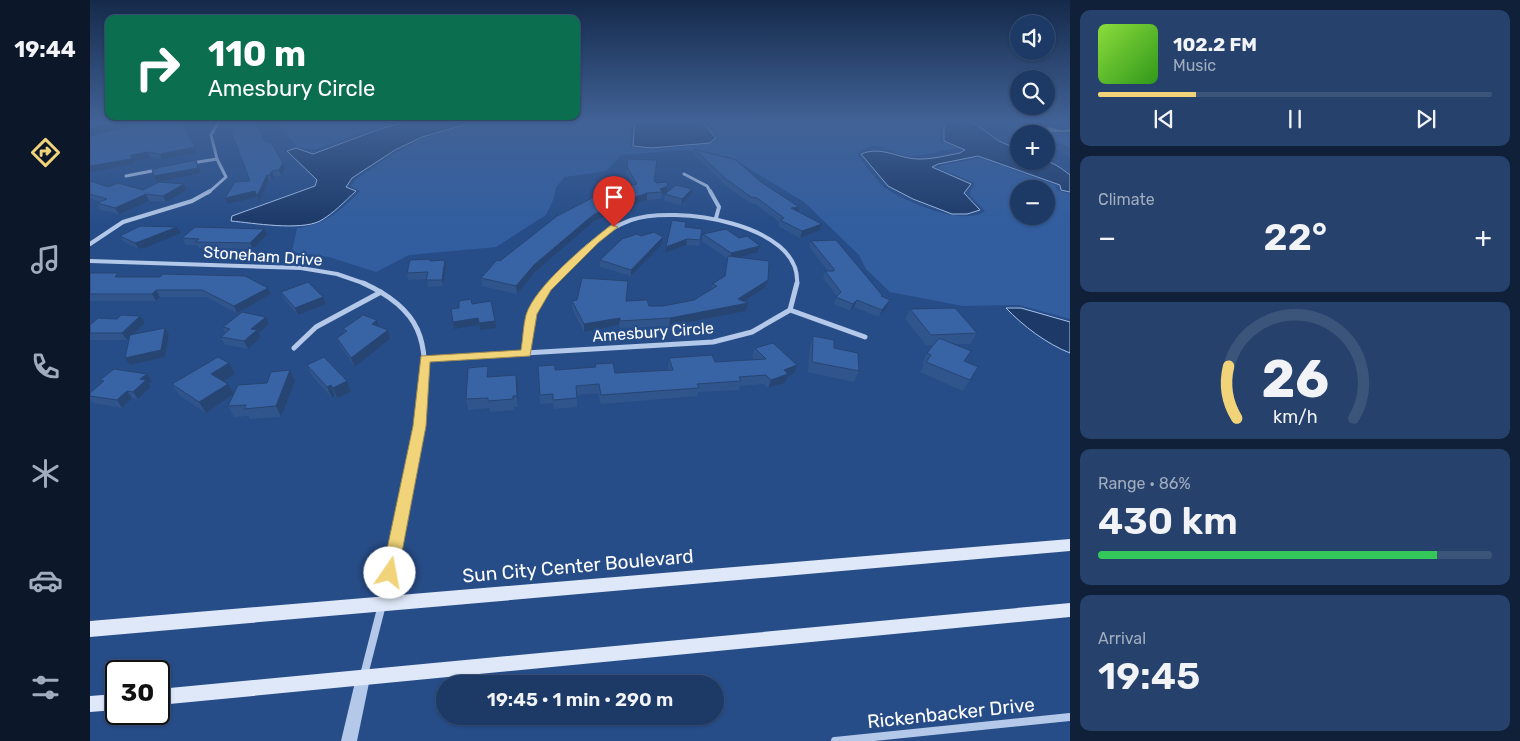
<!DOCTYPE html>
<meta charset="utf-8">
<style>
body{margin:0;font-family:Rubik,sans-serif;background:#25416c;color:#f1f3f6;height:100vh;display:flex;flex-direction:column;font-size:19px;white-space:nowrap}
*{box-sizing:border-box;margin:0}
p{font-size:16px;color:#a0adbf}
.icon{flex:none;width:28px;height:28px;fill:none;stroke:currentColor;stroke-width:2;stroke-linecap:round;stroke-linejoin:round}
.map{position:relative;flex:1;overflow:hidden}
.side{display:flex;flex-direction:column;gap:10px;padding:10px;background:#102038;width:450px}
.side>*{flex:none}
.top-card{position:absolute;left:15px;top:15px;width:475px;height:105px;border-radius:10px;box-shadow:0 1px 4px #0004,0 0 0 1px #3b547a;background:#0b6e4f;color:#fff;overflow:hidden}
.controls{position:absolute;left:920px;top:15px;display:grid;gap:10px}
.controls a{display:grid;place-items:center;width:45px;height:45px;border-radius:50%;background:#1d3a66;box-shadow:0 1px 4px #0004,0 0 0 1px #3b547a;font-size:25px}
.speed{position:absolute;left:15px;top:660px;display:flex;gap:10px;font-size:25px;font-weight:700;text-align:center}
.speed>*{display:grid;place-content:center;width:65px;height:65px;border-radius:50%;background:#1d3a66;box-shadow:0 1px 4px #0004,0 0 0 1px #3b547a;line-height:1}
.speed .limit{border:2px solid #111;border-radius:8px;background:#fff;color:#111}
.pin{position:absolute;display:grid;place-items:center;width:42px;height:42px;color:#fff;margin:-51px -21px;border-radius:50% 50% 50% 0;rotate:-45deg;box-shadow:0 0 5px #0007}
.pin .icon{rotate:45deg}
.me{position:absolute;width:55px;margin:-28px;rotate:12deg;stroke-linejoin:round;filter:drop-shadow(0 0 4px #0008)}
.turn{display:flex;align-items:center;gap:18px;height:105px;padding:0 20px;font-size:22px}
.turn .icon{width:65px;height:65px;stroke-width:2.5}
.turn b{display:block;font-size:35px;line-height:42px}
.big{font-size:38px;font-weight:600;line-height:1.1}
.side .widget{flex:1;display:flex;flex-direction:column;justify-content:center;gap:8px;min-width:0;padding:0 18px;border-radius:10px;background:#25416c}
.side .dial{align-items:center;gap:0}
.dial svg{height:130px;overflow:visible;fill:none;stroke:#3b547a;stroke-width:7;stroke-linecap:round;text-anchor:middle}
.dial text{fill:#f1f3f6;stroke:none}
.song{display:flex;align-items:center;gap:15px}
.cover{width:60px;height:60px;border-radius:8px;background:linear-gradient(135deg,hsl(90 70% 55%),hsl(110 70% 35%))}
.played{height:5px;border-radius:2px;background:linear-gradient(90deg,#f1d47a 25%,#3b547a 25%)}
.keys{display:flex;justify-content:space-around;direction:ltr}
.heat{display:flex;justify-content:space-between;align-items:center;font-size:28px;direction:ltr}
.charge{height:8px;border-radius:4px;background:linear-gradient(90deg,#34c759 86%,#3b547a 0)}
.trip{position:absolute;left:346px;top:675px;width:288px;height:50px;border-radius:25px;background:#1d3a66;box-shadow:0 1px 4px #0004,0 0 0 1px #3b547a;font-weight:600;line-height:50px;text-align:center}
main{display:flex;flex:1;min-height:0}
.dock{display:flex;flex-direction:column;width:90px;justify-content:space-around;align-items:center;background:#0c1729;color:#a0adbf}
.dock .icon{width:35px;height:35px}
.dock .selected{color:#f1d47a}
.dock b{font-size:22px;color:#f1f3f6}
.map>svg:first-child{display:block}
.green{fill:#325e9f;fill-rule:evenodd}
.water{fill:#1c3968;stroke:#a8c3e9}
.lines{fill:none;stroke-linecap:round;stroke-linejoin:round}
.minor-far4{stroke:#b4c9e9;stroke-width:3}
.minor-far3{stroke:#b4c9e9;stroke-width:4}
.minor-far2{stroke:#b4c9e9;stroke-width:5}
.minor-far1{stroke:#b4c9e9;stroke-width:6}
.minor{stroke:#b4c9e9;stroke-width:8}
.tertiary{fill:#b4c9e9;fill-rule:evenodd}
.secondary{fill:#dee8f8;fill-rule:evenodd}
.wall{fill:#30558d}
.shaded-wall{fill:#274573}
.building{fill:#3863a4;stroke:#274573}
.route{fill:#f1d47a;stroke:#9d8a4f}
.labels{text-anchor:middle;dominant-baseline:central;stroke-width:5;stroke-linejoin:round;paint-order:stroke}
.street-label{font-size:16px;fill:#fff;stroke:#274d88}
.near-street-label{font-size:19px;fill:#fff;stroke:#274d88}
</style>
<main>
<nav class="dock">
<b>19:44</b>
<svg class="icon selected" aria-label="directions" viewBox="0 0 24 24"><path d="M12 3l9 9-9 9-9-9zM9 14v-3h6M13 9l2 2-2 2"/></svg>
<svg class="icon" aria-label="music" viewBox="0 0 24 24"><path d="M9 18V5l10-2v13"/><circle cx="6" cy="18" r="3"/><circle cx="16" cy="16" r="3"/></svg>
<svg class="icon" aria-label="phone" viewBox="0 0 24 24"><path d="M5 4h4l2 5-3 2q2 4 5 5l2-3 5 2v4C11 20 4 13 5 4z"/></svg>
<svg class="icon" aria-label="climate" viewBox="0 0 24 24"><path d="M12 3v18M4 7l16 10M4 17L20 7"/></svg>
<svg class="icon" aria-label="car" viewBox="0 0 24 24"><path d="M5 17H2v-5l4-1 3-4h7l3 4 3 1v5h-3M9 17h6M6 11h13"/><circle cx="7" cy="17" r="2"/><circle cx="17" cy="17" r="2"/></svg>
<svg class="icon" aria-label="filters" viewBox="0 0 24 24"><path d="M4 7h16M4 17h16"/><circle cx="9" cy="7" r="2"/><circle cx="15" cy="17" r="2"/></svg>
</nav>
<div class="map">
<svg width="980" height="741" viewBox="0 0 980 741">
<rect width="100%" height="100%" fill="#274d88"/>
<path class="green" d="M185 120H318L289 127 224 150 207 147Z
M396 120H541L540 147 561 150 623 143 629 139 615 120H855L850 127V141L868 148C852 149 836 157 821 156 799 156 790 135 767 154 775 164 784 178 794 187 814 202 875 227 895 211L879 194 885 183 848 168 852 165 890 158 965 185 967 190 980 194V319L929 305 873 306 800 292 776 269 769 255 714 202 640 157 595 150 531 155 516 171 475 177 466 187 464 198 456 215 406 247 319 255 286 272 239 257 202 252 207 228C235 225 251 210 270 191L261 186 266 179 308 151 334 138ZM929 189H956V216H929Z"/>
<path class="water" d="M323 120H392L332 137 305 150 262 178 256 187 266 191C254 202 244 213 230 221 210 231 163 223 141 221L142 216 225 186 227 180 197 151 206 148 223 154 290 129Z
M545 120H611L626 138 620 143 561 148 543 146Z
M860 120 882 122 909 141 929 150V161C956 161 957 157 980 175V192L971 190 970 185 888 156 848 164 842 167 881 184 874 193 890 210 877 214H862L823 199 798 186 771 154C792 145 810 160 831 159 844 159 858 155 870 153L875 150 854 141V127Z
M916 308H931L980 322V353C957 344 933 326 916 308Z"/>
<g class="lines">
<path class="minor-far4" d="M950 127 970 131
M956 133 980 131
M102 163 127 159
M594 174 617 186 621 193
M36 176 67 170
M118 193 136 177 127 159 121 135 130 120"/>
<path class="minor-far3" d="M620 191 629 207 626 218
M0 244 33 222 102 201 120 191
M0 261 211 268 247 274 276 284
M461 284C482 259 509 231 541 220 584 205 712 223 707 284"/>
<path class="minor-far2" d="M273 283C331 309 340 341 332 402
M700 310 775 337
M204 348 226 327 291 292
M436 353 441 316 462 283
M335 359 623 342 662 332 700 310 707 283"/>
<path class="minor-far1" d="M305 551 327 444 332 400"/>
<path class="minor" d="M274 675 306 550
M745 741 980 717"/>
<path class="tertiary" d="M273 671 278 673 280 678 267 741H251L266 678 268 673Z"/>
<path class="secondary" d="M980 539V551L0 637V621Z
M980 603V617L69 705V689Z
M26 694V710L0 712V696Z"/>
</g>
<path class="wall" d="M115 120 98 132 107 153 72 159 61 158 44 161V164L0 172V136Z
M137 120H170L167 126 176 142 195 169 191 176H184L182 181H179L169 202 167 197 138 204 135 198 160 181Z
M928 120H962L959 125Z
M905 123 958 133 980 132V157L967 150 956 149V134H929V137L924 135 902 128Z
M604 149 671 182 708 212 732 224 730 230 710 238 688 226 689 222 666 204 660 203 635 185 604 155Z
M537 167 564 181 566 183 578 186 577 192 601 195 591 205 574 201 575 194 577 193 572 195 571 199 557 200 525 211 503 222 445 272 427 294 392 286 391 278 410 261 543 185 536 174Z
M0 181 18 187 53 190 94 184 97 190 76 202 59 201 29 214 10 210 7 203 10 202 0 198Z
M595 227 612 229 609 246 596 245 575 253Z
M91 233 55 248 49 249 34 242 30 236Z
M613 234 649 238 670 246 668 252 650 257 678 280 676 287 654 301 658 303 656 311 579 326 530 328 529 325 494 332 482 308V301H536L559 306H573L604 300 621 290 622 284 635 276 638 259 612 241Z
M177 235 163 249 109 248 107 245H96L92 238Z
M551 236 573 237 572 244 541 276 510 267V260Z
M721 241 792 295V297L800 300 797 307 789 317 764 307 760 311 744 304 747 296 733 278 735 271H738L719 247Z
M340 259 341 261 355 260 356 267 353 286 338 287 337 279 318 280 317 273Z
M0 273 30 277 178 288 181 294 147 313 116 297H70L66 301H0Z
M191 292 233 297 236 304 208 315 194 299Z
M820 309 887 333 880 344H863L874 362 888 367 873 391 830 372 834 365 832 364 837 353 844 345H836L815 319Z
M176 317 179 324 169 333 171 337 158 349 134 344 131 337 135 333 133 327Z
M55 323 43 334 75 328 79 335 75 357 40 365 35 358 40 337 37 340H0V325Z
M289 327 298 330 300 339 265 367 251 347 247 338 254 333 253 329Z
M723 336 744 348 769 371 764 382 718 372 720 346Z
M665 348 704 374 698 376 695 383 678 388 673 384 650 386 649 390 608 392 607 396 511 404 508 393 487 395V407L464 409 463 403 450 404 448 366 465 370 505 367V364L525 373 579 370 578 367 579 358 625 362 665 360 662 357Z
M217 365 261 392 247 398 245 396 242 398 222 376Z
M145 374 134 381 144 394 205 381 191 417 160 419 158 416 144 417 138 406 143 395 116 413 89 395 82 384Z
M426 375 428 407H424V410L400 412 399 408 378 410 376 399 399 377Z
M10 380 62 381 59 384 61 387 48 399 42 398 32 408 3 403 0 399V393L12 383Z"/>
<path class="shaded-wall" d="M34 120H55L0 135V129Z
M105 120H115L98 132 95 127Z
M165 120H170L167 127 165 122Z
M105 147 107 153 72 159 70 154Z
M58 152 61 158 44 161V164L0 172V166L41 155Z
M106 160 111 173 67 182 64 176Z
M193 163 195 169 191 176 189 170Z
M182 171 184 176 182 181 180 175Z
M177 175 179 181 169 202 167 196Z
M94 184 97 190 76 202 73 196Z
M578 186 577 193 572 195V192L570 189Z
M602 189 601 195 591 205 592 199Z
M165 191 167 197 138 204 135 198Z
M557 193V200L525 211 503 222 445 272 427 294 426 286 444 265 503 215 526 204Z
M56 194 59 201 29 214 25 208Z
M709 207 708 213 701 208Z
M732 224 730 230 710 238 712 231Z
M87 227 91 233 55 248 49 249 45 243Z
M174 229 177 235 163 249 160 243Z
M573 237 572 244 541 276V270Z
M597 239 596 245 575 253 576 247Z
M670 246 668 252 640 260 641 253Z
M355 260 356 267 353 286 352 280Z
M678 280 676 287 648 305 658 303 656 311 579 326 580 318 648 299Z
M178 288 181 294 147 313 144 306Z
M66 290 70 297 66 301 62 294Z
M233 297 236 304 208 315 205 308Z
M767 300 764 307 760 311 763 304Z
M800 300 797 307 789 317 792 310Z
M50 316 55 323 37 340 32 333Z
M176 317 179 324 169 333 171 337 158 349 154 341 161 329Z
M388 318 389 325 364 329 363 322Z
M530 318 529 325 494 332V324Z
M287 320 290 329 282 324Z
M405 321 406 328 390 330 389 323Z
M75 328 79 335 75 357 40 365 35 358Z
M298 330 300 339 265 367 261 358Z
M139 363 145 374 128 385 121 374Z
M707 365 704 374 698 376 695 383 678 388 681 380 694 370Z
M200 370 205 381 191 417 186 406Z
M57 374 62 381 59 384 61 387 48 399 43 392 50 379Z
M426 375 428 386V407L427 396Z
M257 381 261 392 247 398 243 388Z
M138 384 144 394 116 413 109 402Z
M241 385 245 396 242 398 237 387Z
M37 391 42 398 32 408 27 400Z"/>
<path class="building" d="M0 120H34L0 129Z
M60 120H105L95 127 105 147 70 154 58 152 41 155V159L0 166V136Z
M137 120H165V122L176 142H181L193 163 189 170 182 171 180 175H177L167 196 165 191 135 198 145 182 160 181Z
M909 120H926L956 126 958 133 980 132V149L970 144H960L956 142V134H935L927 130 905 123Z
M604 149 646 160 671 182 709 207 701 208 732 224 712 231 690 220 694 218 667 198 661 197 636 179Z
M538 159 567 160 564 181 566 183 577 182 578 186 570 189 572 192 557 193 526 204 503 215 444 265 426 286 391 278 407 260 410 261 467 216 514 192 547 184 537 167Z
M106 160 108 168 64 176 62 170 71 167Z
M0 181 18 187 28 183 53 190 69 182 94 184 73 196 56 194 25 208 7 203 17 199 0 194Z
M586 185 602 189 592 199 575 194Z
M582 220 596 222 595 227 612 229 610 240 597 239 576 247Z
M50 226 87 227 51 241 45 243 30 236Z
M105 227 174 229 160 243 105 242 109 239 92 238Z
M636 229 649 238 657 236 670 246 641 253 613 234Z
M564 232 573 237 541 270 510 260 532 239 547 234 551 236Z
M746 240 792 295 791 296 800 300 792 310 767 300 763 304 746 297 751 292 735 271H744V269L721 241Z
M638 256 679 261 678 280 648 299 658 303 580 318 530 321V318L494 324 482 301 487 300 492 278 538 281 536 301 557 300 559 306H573L604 300 627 286 622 284 635 276Z
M340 259V261L355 260 352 280H336L338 272 317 273 320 260Z
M0 273H28L25 277H70L73 274 155 276 178 288 144 306 112 290H66L62 294H0Z
M218 282 233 297 205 308 191 292Z
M381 299 382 304 401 301 405 321 389 323 388 318 363 322 361 309 369 308V301Z
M865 308 887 333 841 335 820 309Z
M152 312 176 317 161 329 167 330 154 341 131 337 140 329 133 327Z
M31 315 50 316 32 333H0V325L8 318 27 319Z
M273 315 287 320 282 324 298 330 261 358 247 338 257 331 253 329Z
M75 328 71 350 35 358 40 335Z
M723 336 744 340V348L768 353 769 371 722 362Z
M849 338 881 351 874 361 888 367 880 380 836 362 841 355 837 353Z
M683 343 707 365 694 370 698 374 681 380 676 375 649 377 651 381 607 384 609 388 511 395 509 384 486 386 487 398 463 400V394L450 395 448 366 465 365V370L506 367 505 364 523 363 525 373 583 370 579 358 622 355 625 362 676 359 665 348Z
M128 357 139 363 121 374 138 384 109 402 82 384Z
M234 357 257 381 243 388 241 385 237 387 217 365Z
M398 366 397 377 426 375 427 396H423V399L398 401V398L376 399 378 368Z
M24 369 57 374 50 379 56 380 43 392 37 391 27 400 0 396V393L14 381 10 380Z
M200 370 186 406 154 409 156 405 138 406 148 385 177 383 181 372Z"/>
<linearGradient id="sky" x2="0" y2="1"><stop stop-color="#152a4b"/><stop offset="0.54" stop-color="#416296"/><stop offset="1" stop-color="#416296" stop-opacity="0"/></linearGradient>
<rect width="980" height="224" fill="url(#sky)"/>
<path class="route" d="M521 225 528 227 508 243 461 290 447 314 440 356 340 362 336 426 308 573 306 578 300 580 295 578 292 573 323 426 331 356 431 350C433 339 433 326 436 315 445 286 497 244 521 225Z"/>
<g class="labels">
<g class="street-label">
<text transform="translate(173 256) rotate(4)">Stoneham Drive</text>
<text transform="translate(563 332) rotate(-4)">Amesbury Circle</text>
</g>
<g class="near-street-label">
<text transform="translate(488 566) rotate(-5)">Sun City Center Boulevard</text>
<text transform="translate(861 713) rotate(-6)">Rickenbacker Drive</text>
</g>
</g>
</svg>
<div class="controls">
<a><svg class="icon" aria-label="sound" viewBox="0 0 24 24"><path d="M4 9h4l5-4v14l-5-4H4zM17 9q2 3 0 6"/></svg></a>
<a><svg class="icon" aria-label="search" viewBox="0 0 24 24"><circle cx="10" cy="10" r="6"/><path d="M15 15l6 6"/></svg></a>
<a>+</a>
<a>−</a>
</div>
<div class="speed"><div class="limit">30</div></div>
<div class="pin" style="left:524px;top:227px;background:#d93025"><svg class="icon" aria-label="arrive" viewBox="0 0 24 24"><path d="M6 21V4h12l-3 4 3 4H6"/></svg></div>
<svg class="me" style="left:300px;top:573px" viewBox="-20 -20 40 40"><circle r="19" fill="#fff"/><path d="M0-13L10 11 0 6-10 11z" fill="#f1d47a"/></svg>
<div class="trip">19:45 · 1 min · 290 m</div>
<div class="top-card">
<div class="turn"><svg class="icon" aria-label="right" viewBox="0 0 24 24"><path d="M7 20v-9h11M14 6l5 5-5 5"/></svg><div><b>110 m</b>Amesbury Circle</div></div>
</div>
</div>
<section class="side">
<div class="widget">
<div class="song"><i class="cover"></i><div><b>102.2 FM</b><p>Music</p></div></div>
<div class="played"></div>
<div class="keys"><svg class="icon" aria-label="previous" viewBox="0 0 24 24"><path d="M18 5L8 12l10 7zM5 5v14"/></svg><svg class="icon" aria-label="pause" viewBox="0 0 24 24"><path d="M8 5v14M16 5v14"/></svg><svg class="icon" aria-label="next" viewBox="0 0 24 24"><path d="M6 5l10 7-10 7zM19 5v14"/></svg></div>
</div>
<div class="widget"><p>Climate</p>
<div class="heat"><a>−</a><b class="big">22°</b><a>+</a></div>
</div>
<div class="widget dial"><svg viewBox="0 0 100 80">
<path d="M14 69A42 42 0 1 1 86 69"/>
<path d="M14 69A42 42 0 0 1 9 37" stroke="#f1d47a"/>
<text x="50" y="56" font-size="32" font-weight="700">26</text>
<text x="50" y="72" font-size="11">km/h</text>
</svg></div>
<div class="widget"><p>Range · 86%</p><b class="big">430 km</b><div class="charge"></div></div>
<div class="widget"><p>Arrival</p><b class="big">19:45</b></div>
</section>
</main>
